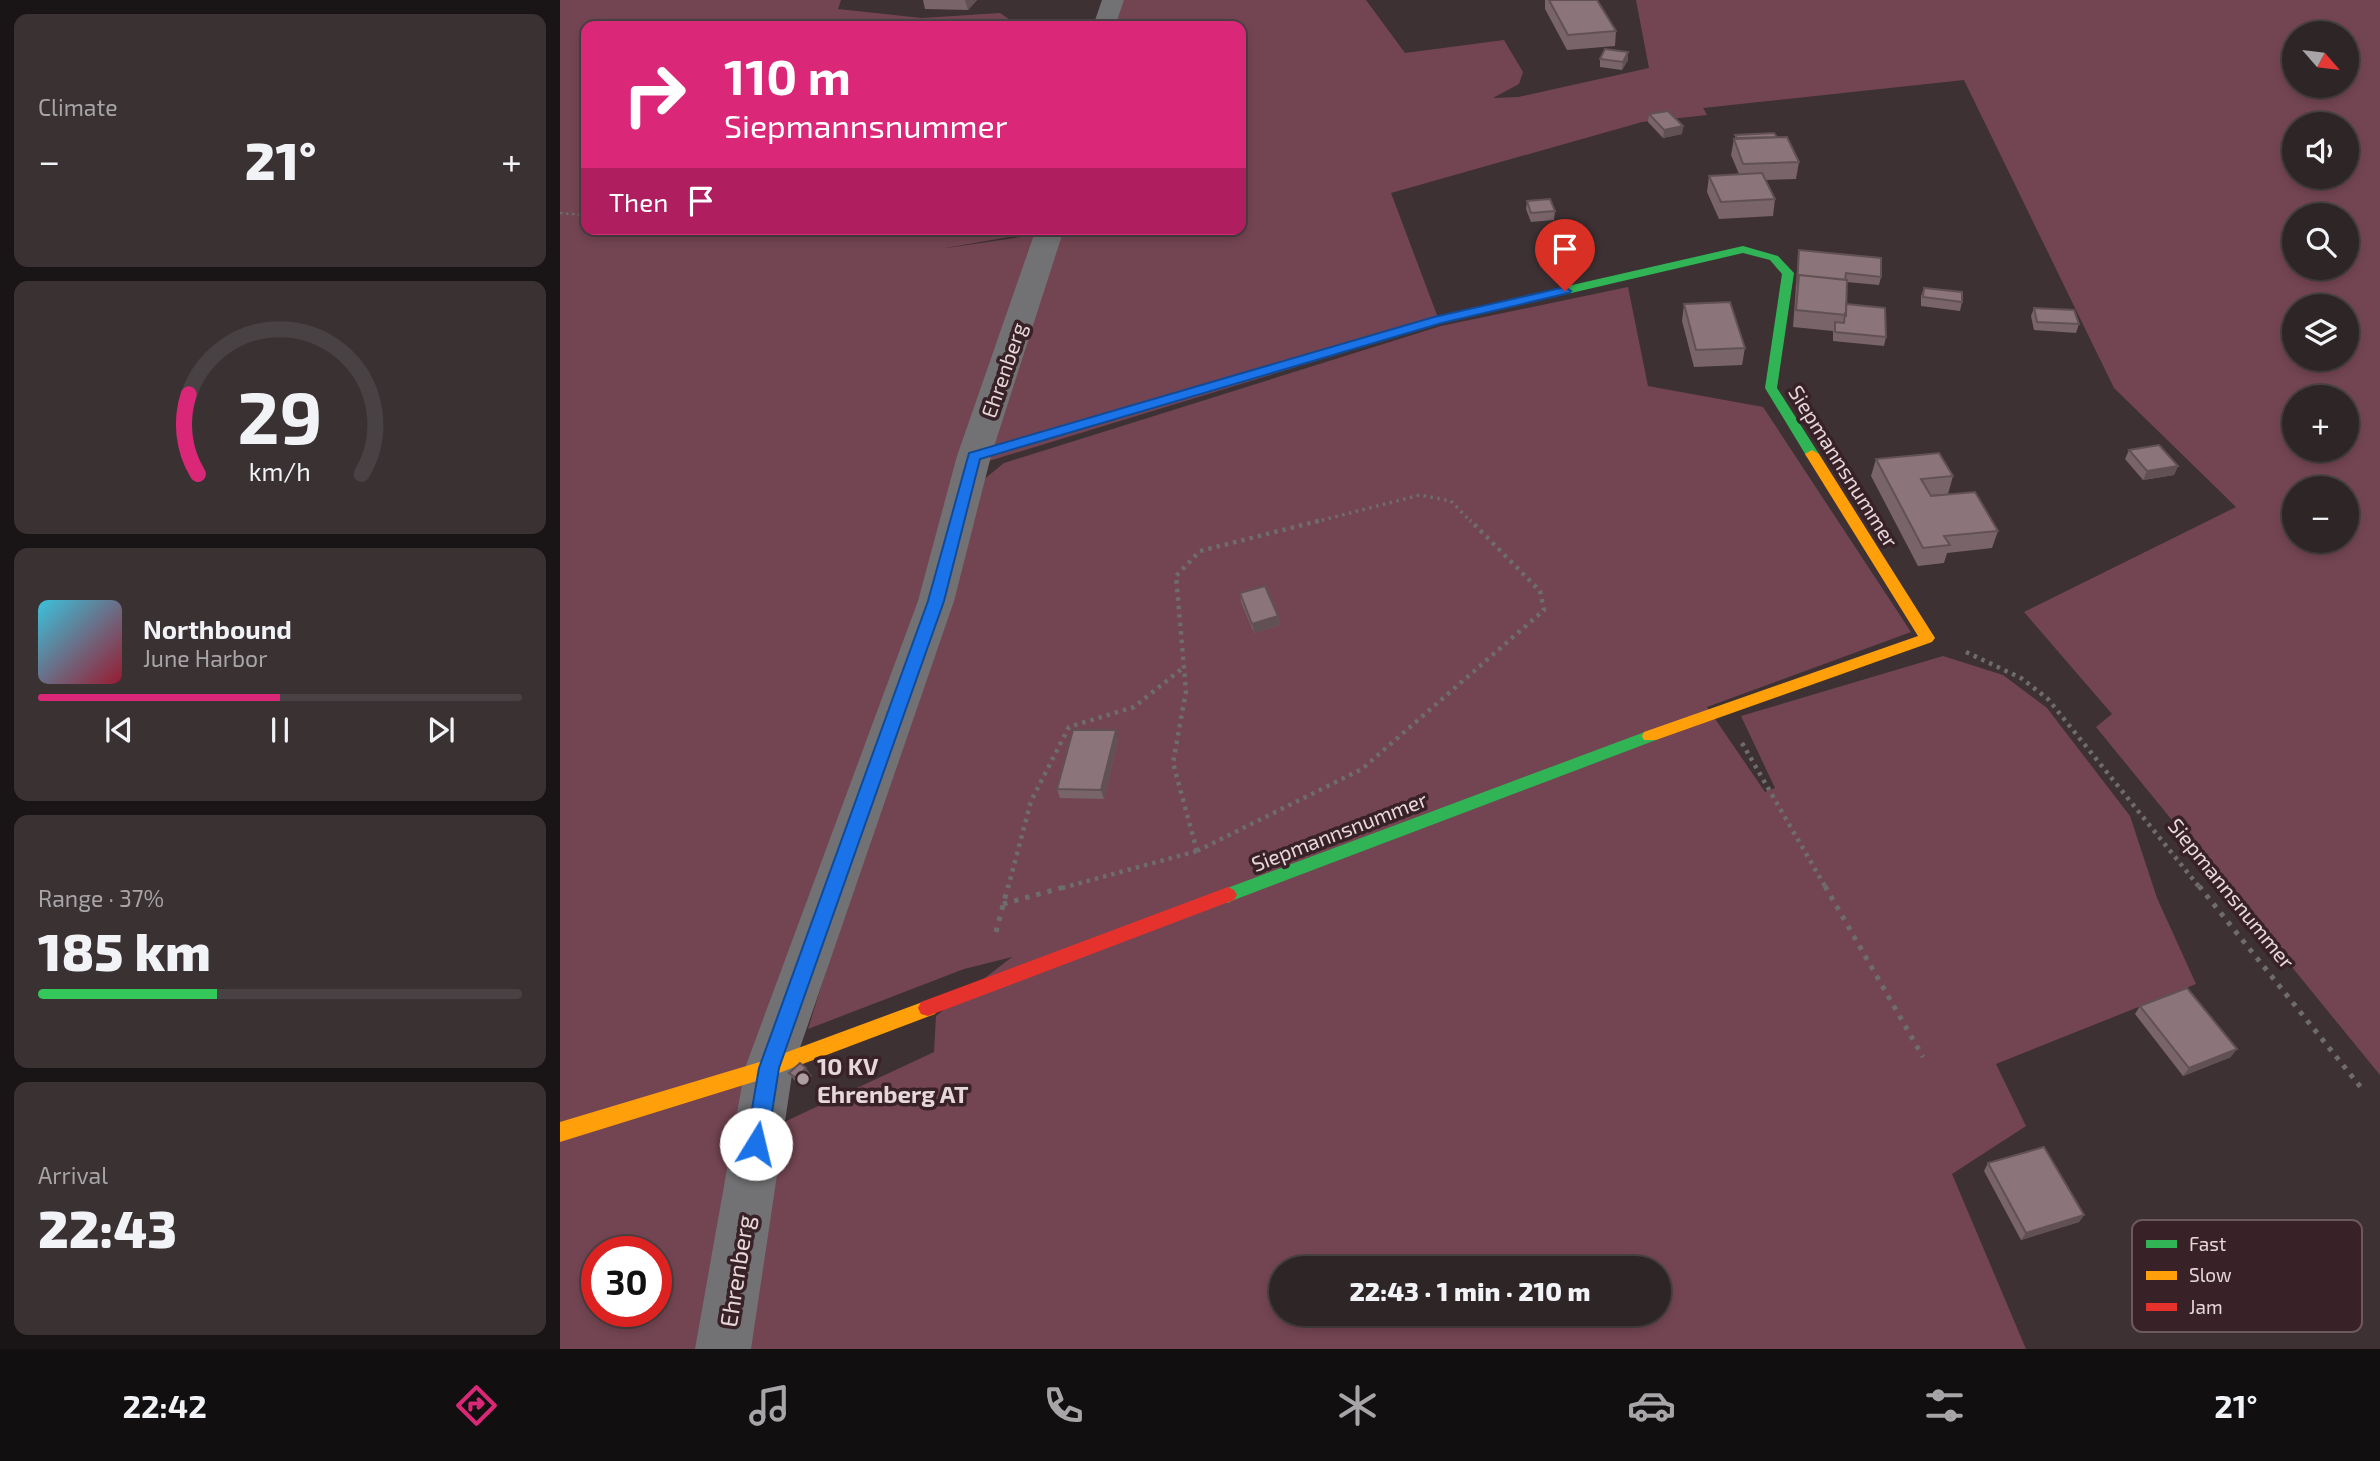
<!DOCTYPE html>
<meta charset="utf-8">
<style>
body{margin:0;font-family:"Exo 2",sans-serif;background:#3a3133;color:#f1f3f6;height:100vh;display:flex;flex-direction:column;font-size:26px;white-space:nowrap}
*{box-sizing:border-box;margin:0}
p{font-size:23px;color:#a7a5a7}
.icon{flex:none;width:38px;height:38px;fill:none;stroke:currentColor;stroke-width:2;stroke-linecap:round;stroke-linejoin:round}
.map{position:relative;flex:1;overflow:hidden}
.drawer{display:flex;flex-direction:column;gap:14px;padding:14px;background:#191415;width:560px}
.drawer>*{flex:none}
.hud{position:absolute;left:21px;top:21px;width:665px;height:214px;border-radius:14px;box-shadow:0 4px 10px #0003,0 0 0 2px #494244;background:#db2777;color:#fff;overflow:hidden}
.needle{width:46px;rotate:118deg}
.buttons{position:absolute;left:1722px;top:21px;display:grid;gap:14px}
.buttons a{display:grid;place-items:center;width:77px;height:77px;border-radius:50%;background:#2e2527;box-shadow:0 4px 10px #0003,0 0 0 2px #494244;font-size:35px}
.speed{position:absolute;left:21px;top:1236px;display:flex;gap:14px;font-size:35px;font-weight:700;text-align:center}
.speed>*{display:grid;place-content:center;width:91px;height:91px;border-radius:50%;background:#2e2527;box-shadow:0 4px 10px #0003,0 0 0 2px #494244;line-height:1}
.speed .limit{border:10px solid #d22;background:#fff;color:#111}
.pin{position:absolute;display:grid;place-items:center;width:60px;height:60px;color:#fff;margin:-72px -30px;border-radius:50% 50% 50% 0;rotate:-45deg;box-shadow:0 0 7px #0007}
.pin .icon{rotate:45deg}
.me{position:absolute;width:77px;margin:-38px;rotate:9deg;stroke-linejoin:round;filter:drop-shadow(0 0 5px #0008)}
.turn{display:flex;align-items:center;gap:24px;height:147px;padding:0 28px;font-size:32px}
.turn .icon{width:91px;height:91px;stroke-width:2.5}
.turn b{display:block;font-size:49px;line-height:60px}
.then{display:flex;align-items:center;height:66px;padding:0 28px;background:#0003;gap:14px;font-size:26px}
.big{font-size:52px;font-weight:800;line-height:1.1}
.drawer .card{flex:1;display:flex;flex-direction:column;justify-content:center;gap:10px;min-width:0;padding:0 24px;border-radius:14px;background:#3a3133}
.drawer .dial{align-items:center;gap:0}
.dial svg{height:182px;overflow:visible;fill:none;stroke:#494244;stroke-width:7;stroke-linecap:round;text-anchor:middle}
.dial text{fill:#f1f3f6;stroke:none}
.song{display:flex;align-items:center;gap:21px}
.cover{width:84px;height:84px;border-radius:10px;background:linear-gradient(135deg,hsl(190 70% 55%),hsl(350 70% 35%))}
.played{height:7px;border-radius:4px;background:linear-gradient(90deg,#db2777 50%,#494244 50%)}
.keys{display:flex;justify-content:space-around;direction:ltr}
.heat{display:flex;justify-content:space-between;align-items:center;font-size:38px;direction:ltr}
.charge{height:10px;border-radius:5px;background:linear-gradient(90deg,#34c759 37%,#494244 0)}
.trip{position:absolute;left:709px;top:1256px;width:402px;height:70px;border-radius:35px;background:#2e2527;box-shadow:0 4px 10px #0003,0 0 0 2px #494244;font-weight:800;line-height:70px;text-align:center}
.tabs{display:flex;height:112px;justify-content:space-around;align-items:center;background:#120f10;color:#a7a5a7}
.tabs .icon{width:49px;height:49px}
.tabs .on{color:#db2777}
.tabs b{font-size:32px;color:#f1f3f6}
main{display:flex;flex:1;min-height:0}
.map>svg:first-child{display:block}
.green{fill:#734552;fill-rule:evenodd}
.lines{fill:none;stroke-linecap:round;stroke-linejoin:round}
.path-far3{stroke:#6e6c6e;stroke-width:2.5;stroke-dasharray:2.5 3.5;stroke-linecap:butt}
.path-far2{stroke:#6e6c6e;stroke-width:3.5;stroke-dasharray:2.5 4.5;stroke-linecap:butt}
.path-far1{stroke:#6e6c6e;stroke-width:4.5;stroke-dasharray:3.5 5;stroke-linecap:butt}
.path{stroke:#6e6c6e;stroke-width:5;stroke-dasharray:4.5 7;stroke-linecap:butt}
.street{fill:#727275;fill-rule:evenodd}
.fast{fill:#30b455;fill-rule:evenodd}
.slow{fill:#ff9f0a;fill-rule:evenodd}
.jam{fill:#e5322d;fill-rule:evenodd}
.wall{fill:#786469}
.shaded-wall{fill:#615155}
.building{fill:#8b747a;stroke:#615155;stroke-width:2}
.route{fill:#1a73e8;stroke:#114b97;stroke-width:2}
.poi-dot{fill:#ab9da0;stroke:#382228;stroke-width:2.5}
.labels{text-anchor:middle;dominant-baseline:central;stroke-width:7;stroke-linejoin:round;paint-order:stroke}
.street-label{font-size:21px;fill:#e6d7da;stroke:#382228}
.near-poi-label{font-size:24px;font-weight:bold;fill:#e6d7da;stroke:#382228;text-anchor:start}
.near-street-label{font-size:24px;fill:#e6d7da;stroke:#382228}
.key{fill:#382228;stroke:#6c585d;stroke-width:2}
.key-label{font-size:19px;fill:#e6d7da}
</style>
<main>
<section class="drawer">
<div class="card"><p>Climate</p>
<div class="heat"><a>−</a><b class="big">21°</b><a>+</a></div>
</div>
<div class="card dial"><svg viewBox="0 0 100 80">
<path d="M14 69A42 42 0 1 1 86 69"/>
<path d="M14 69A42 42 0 0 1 10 34" stroke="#db2777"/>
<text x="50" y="56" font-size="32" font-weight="700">29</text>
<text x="50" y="72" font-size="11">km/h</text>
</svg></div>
<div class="card">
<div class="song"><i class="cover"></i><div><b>Northbound</b><p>June Harbor</p></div></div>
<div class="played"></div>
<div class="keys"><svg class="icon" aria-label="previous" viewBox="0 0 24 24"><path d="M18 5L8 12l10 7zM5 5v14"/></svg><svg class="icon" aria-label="pause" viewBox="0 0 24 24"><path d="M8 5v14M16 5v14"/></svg><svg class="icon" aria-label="next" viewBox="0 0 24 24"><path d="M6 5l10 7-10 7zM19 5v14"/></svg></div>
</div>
<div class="card"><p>Range · 37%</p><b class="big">185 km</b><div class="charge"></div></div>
<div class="card"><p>Arrival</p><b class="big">22:43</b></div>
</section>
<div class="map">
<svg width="1820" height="1349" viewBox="0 0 1820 1349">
<rect width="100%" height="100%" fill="#3d3134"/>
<path class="green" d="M0 0H281L278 9 362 18 440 13 459 26H26V229H460L455 236 380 249 489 233 491 229H681V26H554L563 0H806L845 53 944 40 963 72 959 84 933 98 958 97 1089 68 1076 0H1820V1075L1536 727 1552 714 1464 612 1676 507 1554 388 1404 80 1143 108 1147 115 1082 122 831 193 880 323 406 468 202 1076 159 1349H0ZM1734 33H1787V86H1734ZM1734 124H1787V177H1734ZM1734 215H1787V268H1734ZM1734 306H1787V359H1734ZM1734 397H1787V450H1734ZM1734 488H1787V541H1734ZM37 1251H96V1311H37Z
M1068 287 1088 386 1203 407 1351 632 1147 707 1205 792 1215 788 1181 716 1383 656 1443 675 1487 708 1570 816 1597 898 1636 984 1436 1064 1466 1126 1392 1174 1466 1349H177L209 1129 374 1052 376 1016 452 957 404 969 248 1029 389 574 422 481 444 463 881 326ZM721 1269H1099V1314H721Z"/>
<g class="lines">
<path class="path-far3" d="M0 213 26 215"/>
<path class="path-far2" d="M755 522 860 495 891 501 911 522"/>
<path class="path-far1" d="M1406 652 1461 678 1488 699 1640 888
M1182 743 1266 888
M637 851 613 763 626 691 616 576 640 551 762 520
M637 851 802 769 984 610 980 591 910 520
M448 888 471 801 509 727 574 707 624 667
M502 888 637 851"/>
<path class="path" d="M1265 886 1363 1057
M1639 886 1803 1090
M443 904 508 886
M436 932 448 886"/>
<path class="street" d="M542 0H564L555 26H533Z
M476 229H504L431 456 394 601 233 1068 191 1349H135L185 1068 358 601 397 456Z"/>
<path class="fast" d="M1183 246 1218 256 1234 273 1217 388 1259 454 1257 457H1247L1205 388 1222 274 1210 260 1183 253 964 304 958 300 964 296Z
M707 366 713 370 711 373 419 459H409L407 456 409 453Z
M1090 730 1096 732 1098 736 1096 740 674 900 668 903 662 900 659 895 662 890Z"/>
<path class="slow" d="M964 296 968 297V303L881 323 711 373H703L701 370 703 367 874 317Z
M1252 450 1259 454 1375 638 1372 642 1096 740H1084L1082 736 1084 732 1358 636 1245 454Z
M368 1000 375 1002 378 1008 375 1014 203 1079 0 1142V1122L203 1061Z"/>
<path class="jam" d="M668 887 674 890 677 895 674 900 368 1016 361 1014 358 1008 361 1002Z"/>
</g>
<path class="wall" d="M363 0H417L408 10 365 9Z
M985 0H1037L1056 31 1055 46 1007 50 985 9Z
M1068 52V60L1062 70 1040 67V59Z
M1089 114 1123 126 1122 134 1103 138 1088 122Z
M1175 135 1217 137 1239 162 1236 179 1205 180 1215 199 1213 216 1159 219 1147 192 1149 176 1179 174 1171 155 1174 139H1175Z
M967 201 995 211 994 220 971 222 966 209Z
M1239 250 1321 277 1319 285 1287 282 1286 304 1326 337 1324 346 1273 341V331L1233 327 1238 258Z
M1364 288 1402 302 1400 311 1361 306V296Z
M1124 304 1185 348 1182 365 1134 367 1122 321Z
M1474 308 1519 324 1516 333 1474 330 1471 316Z
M1569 450 1618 466 1614 475 1583 480 1565 459Z
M1316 459 1393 476 1388 494 1370 495 1438 531 1432 548 1387 553 1384 563 1358 566 1311 476Z
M680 593 718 616 720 625 694 633 681 602Z
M558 739 544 799 500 798 497 789Z
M1580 1006 1671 1057 1623 1076 1575 1014Z
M229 1073 252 1076 242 1086 235 1081Z
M1428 1163 1524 1215 1519 1222 1461 1240 1424 1171Z"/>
<path class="shaded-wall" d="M405 0H417L408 10Z
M1068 52V60L1062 70 1063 62Z
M1123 126 1122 134 1103 138 1104 130Z
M1618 466 1614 475 1583 480 1587 471Z
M718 616 720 625 694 633 692 624Z
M556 730 558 739 544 799 541 790Z
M1677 1049 1671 1057 1623 1076 1629 1068Z
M246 1068 252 1076 242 1086 236 1078Z
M1524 1215 1519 1222 1461 1240 1466 1233Z"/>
<path class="building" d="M989 0H1037L1056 31 1008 35Z
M1045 49 1068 52 1063 62 1040 59Z
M1108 111 1123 126 1104 130 1089 114Z
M1214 133 1217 137 1177 138 1175 135Z
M1227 137 1239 162 1183 164 1174 139Z
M1202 173 1215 199 1161 202 1149 176Z
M990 199 995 211 971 213 967 201Z
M1239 250 1321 258V277L1286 273 1285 280 1239 275 1237 284Z
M1239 275 1287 280 1286 315 1236 310Z
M1364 288 1402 292V302L1363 297Z
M1170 302 1185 348 1136 350 1124 304Z
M1286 304 1325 308 1326 337 1275 332V322L1284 323 1285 314 1286 315Z
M1474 308 1514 310 1519 324 1477 322Z
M1599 445 1618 466 1587 471 1569 450Z
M1379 453 1393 476 1361 479 1371 496 1415 492 1438 531 1384 536 1390 545 1363 548 1316 459Z
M705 586 718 616 692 624 680 593Z
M513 730H556L541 790 497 789Z
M1627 988 1677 1049 1629 1068 1580 1006Z
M240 1063 246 1068 236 1078 229 1073Z
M1484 1147 1524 1215 1466 1233 1428 1163Z"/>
<path class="route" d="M1005 287 1011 291 1009 293 882 323 420 459 384 601 219 1068 207 1144 204 1151 196 1154 189 1151 186 1144 199 1068 368 601 409 453 874 317Z"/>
<circle class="poi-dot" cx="243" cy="1079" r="7"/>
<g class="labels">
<g class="street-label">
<text transform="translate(443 370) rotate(-71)">Ehrenberg</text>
<text transform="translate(1284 466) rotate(58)">Siepmannsnummer</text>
<text transform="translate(779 831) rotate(-21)">Siepmannsnummer</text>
<text transform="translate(1672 893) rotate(51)">Siepmannsnummer</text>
</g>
<g class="near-poi-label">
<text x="257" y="1065">10 KV<tspan x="257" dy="28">Ehrenberg AT</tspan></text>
</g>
<g class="near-street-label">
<text transform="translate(176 1271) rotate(-81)">Ehrenberg</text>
</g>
</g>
<rect x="1572" y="1220" width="230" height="112" rx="10" class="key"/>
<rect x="1586" y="1240" width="31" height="8" fill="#30b455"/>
<rect x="1586" y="1271" width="31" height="9" fill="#ff9f0a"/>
<rect x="1586" y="1303" width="31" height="8" fill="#e5322d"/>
<g class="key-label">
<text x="1629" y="1251">Fast</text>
<text x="1629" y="1282">Slow</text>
<text x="1629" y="1314">Jam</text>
</g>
</svg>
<div class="buttons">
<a><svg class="needle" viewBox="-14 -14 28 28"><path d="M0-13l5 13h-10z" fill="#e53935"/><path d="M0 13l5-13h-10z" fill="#a7a5a7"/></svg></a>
<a><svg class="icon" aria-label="sound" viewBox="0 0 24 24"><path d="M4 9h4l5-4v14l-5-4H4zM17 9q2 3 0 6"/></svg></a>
<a><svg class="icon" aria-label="search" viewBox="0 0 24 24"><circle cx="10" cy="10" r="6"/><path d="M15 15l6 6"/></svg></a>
<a><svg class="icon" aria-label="layers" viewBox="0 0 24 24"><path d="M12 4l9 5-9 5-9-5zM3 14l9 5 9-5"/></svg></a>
<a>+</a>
<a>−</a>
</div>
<div class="speed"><div class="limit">30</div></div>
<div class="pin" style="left:1005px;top:291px;background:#d93025"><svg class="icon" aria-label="arrive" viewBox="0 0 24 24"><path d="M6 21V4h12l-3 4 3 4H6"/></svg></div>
<svg class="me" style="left:196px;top:1144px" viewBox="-20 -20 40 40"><circle r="19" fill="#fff"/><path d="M0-13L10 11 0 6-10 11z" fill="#1a73e8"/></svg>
<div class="trip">22:43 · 1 min · 210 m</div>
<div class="hud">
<div class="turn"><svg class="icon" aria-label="right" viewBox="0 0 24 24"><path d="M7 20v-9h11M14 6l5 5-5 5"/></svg><div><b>110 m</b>Siepmannsnummer</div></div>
<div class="then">Then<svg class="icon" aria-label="arrive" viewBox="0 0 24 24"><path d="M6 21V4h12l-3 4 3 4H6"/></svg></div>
</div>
</div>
</main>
<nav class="tabs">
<b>22:42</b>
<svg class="icon on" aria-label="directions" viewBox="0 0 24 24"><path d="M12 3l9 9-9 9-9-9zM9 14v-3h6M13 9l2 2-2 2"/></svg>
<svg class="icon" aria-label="music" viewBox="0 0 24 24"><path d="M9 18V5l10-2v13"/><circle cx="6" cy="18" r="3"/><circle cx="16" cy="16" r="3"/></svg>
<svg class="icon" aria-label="phone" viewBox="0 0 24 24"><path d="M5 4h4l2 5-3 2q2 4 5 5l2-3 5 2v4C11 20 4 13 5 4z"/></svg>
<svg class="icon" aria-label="climate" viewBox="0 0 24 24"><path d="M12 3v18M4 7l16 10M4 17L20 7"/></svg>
<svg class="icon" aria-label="car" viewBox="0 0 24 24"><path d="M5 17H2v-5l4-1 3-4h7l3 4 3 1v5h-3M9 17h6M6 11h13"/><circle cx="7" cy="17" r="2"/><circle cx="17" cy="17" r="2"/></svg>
<svg class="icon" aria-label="filters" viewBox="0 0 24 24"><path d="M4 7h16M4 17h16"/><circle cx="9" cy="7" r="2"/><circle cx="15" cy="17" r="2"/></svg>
<b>21°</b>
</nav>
